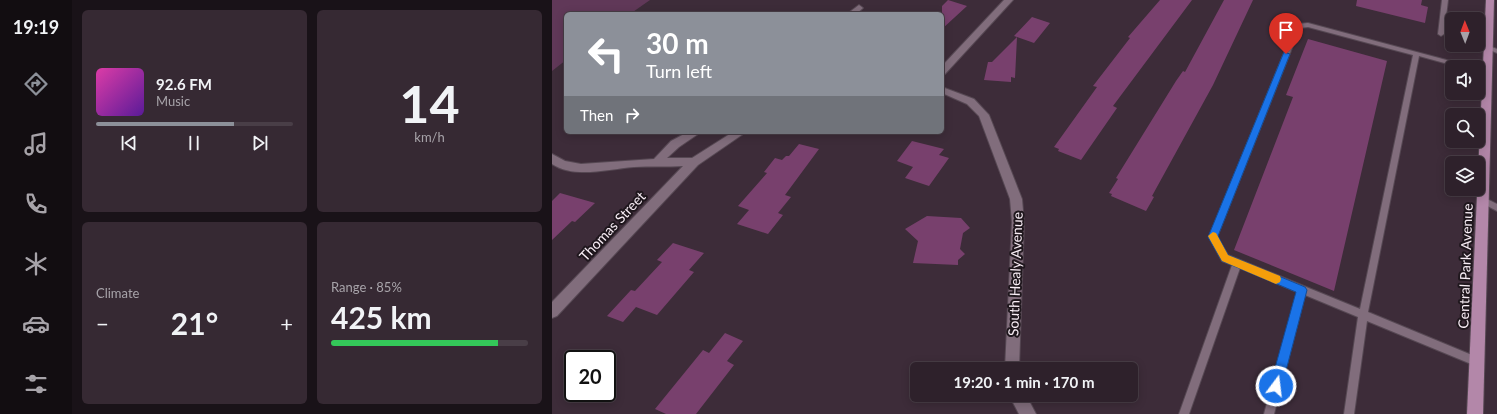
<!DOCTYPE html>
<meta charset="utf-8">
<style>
body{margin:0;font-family:Lato,sans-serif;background:#362933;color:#f1f3f6;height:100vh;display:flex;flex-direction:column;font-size:15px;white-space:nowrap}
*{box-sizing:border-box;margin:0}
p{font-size:13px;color:#a7a3a9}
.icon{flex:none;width:22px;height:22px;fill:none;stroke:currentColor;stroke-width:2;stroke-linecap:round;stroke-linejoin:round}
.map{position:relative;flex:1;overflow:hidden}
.side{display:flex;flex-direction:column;gap:10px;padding:10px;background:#191218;width:480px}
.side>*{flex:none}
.banner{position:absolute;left:12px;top:12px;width:380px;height:122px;border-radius:6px;box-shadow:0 2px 10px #0003,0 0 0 1px #493e47;background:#8c9099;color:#fff;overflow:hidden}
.needle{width:26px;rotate:359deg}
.fabs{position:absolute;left:893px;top:12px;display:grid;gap:8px}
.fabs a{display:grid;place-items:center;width:40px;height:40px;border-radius:6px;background:#2e212b;box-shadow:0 2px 10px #0003,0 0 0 1px #493e47;font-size:20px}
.speed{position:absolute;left:12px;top:350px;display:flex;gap:8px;font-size:20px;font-weight:700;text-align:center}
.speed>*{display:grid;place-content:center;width:52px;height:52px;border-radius:50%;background:#2e212b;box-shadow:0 2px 10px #0003,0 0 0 1px #493e47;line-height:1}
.speed .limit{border:2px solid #111;border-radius:6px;background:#fff;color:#111}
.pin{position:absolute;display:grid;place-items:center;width:34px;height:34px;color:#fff;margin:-41px -17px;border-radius:50% 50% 50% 0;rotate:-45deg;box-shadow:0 0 4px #0007}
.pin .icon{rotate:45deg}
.me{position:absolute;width:44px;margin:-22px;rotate:15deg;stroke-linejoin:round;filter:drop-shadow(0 0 3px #0008)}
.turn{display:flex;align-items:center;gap:14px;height:84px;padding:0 16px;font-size:18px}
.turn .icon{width:52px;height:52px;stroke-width:2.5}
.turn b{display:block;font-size:28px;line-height:34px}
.then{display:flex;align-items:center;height:38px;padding:0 16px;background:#0003;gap:8px;font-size:15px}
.big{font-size:30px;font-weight:700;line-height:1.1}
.side .card{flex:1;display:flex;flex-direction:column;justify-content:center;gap:6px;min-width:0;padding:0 14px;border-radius:6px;background:#362933}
.side .dial{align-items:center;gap:0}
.dial b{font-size:52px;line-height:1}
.song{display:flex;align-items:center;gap:12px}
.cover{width:48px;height:48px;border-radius:6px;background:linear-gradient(135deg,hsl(320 70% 55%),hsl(270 70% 35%))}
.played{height:4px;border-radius:2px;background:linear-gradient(90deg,#8c9099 70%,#493e47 70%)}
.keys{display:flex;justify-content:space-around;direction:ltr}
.heat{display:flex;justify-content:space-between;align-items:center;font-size:22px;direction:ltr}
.charge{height:6px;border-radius:3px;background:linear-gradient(90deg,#34c759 85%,#493e47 0)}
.side .tiles{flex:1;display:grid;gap:10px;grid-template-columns:repeat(2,1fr)}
.trip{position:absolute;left:358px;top:362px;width:228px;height:40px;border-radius:6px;background:#2e212b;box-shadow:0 2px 10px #0003,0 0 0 1px #493e47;font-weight:700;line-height:40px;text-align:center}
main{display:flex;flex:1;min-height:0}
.menu{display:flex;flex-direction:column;width:72px;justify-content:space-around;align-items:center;background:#120d11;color:#a7a3a9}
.menu .icon{width:28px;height:28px}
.menu .current{color:#8c9099}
.menu b{font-size:18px;color:#f1f3f6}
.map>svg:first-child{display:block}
.green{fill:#603858}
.building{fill:#78406d}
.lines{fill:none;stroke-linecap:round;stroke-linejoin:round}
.lane-casing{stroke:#564853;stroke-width:2}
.street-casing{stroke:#564853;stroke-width:2}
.primary-casing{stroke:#564853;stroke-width:2}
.lane{fill:#816d7c;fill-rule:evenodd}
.street{fill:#816d7c;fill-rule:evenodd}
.primary{fill:#b387a9;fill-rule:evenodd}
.route{fill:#1a73e8;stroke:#114b97}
.slow{fill:#f59e0b}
.labels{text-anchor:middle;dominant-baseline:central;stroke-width:4;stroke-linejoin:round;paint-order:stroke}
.street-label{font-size:14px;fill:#f8edf5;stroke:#1f171d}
</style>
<main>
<nav class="menu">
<b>19:19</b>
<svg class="icon current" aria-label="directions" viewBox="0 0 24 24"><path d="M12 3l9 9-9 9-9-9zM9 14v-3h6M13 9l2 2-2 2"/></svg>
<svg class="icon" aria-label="music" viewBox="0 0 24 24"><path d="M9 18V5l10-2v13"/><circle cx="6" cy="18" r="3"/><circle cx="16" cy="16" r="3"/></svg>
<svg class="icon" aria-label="phone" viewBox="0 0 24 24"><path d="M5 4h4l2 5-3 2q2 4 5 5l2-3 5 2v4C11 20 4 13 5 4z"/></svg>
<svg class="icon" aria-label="climate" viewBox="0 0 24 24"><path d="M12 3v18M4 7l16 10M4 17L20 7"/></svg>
<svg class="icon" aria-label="car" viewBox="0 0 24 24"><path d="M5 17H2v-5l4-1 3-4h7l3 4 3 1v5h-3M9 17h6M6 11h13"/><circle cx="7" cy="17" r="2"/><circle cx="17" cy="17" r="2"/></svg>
<svg class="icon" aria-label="filters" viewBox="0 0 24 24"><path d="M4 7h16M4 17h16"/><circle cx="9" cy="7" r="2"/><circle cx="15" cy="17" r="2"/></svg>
</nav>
<section class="side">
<div class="tiles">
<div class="card">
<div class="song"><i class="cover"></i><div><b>92.6 FM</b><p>Music</p></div></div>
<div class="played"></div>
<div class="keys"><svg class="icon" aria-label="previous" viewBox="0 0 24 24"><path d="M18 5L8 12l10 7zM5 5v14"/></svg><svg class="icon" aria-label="pause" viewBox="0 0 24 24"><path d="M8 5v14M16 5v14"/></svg><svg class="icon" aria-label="next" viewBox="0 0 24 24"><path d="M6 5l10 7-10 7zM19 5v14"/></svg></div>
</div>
<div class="card dial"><b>14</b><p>km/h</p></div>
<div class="card"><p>Climate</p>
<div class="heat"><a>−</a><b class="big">21°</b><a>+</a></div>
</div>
<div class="card"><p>Range · 85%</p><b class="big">425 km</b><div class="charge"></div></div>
</div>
</section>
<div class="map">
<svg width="945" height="414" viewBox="0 0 945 414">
<rect width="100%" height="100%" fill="#3d2c39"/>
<path class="green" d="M0 0H98L78 14H14V60L0 71Z"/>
<path class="building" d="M396 0 415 6 390 29V6Z
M608 0H640L561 106 565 108 529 160 506 151 507 149 502 147 545 87 541 86 578 38 576 37Z
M672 0H701L661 85 600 196 602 197 594 211 559 196 560 194 557 193 566 179 564 178 624 81 631 71 633 72Z
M805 0H870L869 5 876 7 873 23 804 6Z
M480 17 498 23 482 43 465 37 463 78 459 77V82L432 80 436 62H440L465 37 462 36Z
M756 39 835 61 782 291 682 250 741 97 734 95Z
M360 141 392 149 387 155 397 158 377 186 353 178 361 167 345 161Z
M247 144 267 149 233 195 239 197 226 213 231 215 216 234 185 224 197 210 186 206 215 173 212 172 223 158 230 160 234 156H237Z
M8 193 43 203 23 222 20 221 0 240V201Z
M375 216 409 218 418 228 411 233 408 249 413 254 406 260V265L361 263 366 241 353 229Z
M121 243 152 253 137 270 142 272 105 315 84 307 71 322 55 316 79 290 83 291 110 262 105 260Z
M173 333 191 341 175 361 182 365 144 414H114L103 409 151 350 157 353Z"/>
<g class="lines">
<g class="lane-casing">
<path id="lane" d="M890 0H896L892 34 889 36 886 34Z
M756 23 917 66 918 67H907L867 56 816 312 927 358 929 361 927 364 924 366 815 321 802 414H792L806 317 753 295 722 414H712L745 292 688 268 637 414H627L680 265 670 261 657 237 743 26 746 24ZM756 27 861 55 808 309 676 255 665 237 748 28Z
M937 46 945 49V53L935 49 934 48Z
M926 68 938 71 939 72 936 74 926 72Z
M931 197 945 204V211L928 202 927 200 928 198Z"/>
</g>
<g class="street-casing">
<path id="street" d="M452 0H461L393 74 390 75V66Z
M307 5 311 8 304 14H295Z
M390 87 422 99 437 115 470 199 472 222 467 369H453L460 222 458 199 427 116 415 104 390 93Z
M136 132H149L127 147 115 158H140L181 132H194L146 165 5 316 0 318V302L131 166C115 167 98 166 82 167 56 169 22 179 0 164V154L13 161 29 164 102 159 119 141Z
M457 395H474L484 414H467Z"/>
</g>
<g class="primary-casing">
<path id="primary" d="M934 0H942L931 414H915Z"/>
</g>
<use href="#lane" class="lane"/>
<use href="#street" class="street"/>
<use href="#primary" class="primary"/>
</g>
<path class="route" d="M732 52 738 54 666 236 676 255 753 287 755 290 730 386 728 390 724 392 720 390 718 386 744 292 670 261 656 237Z"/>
<path class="slow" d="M661 232 664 233 676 255 728 276 729 279 728 282 724 284 670 261 656 236Z"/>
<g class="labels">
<g class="street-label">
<text transform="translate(60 226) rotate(-47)">Thomas Street</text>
<text transform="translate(913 266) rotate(-88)">Central Park Avenue</text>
<text transform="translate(463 274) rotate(-88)">South Healy Avenue</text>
</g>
</g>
</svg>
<div class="fabs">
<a><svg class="needle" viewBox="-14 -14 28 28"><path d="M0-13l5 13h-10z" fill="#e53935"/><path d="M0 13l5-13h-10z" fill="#a7a3a9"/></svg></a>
<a><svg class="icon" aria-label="sound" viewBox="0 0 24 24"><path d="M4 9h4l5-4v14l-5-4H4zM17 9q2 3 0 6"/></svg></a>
<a><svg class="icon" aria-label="search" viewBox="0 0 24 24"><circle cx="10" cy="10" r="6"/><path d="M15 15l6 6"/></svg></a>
<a><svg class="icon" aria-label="layers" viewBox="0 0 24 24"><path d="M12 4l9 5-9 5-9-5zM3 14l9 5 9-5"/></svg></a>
</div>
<div class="speed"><div class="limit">20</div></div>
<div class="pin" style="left:734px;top:54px;background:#d93025"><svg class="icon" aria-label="arrive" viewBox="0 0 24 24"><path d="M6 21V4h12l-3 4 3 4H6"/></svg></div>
<svg class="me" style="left:724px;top:386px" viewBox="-20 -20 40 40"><circle r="17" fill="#1a73e8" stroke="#fff" stroke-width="3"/><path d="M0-11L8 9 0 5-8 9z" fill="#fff"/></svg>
<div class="trip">19:20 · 1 min · 170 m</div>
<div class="banner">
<div class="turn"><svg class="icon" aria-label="left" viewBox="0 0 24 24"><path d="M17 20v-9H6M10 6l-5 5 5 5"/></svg><div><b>30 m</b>Turn left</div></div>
<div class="then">Then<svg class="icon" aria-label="right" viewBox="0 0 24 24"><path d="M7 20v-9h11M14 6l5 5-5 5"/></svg></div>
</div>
</div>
</main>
